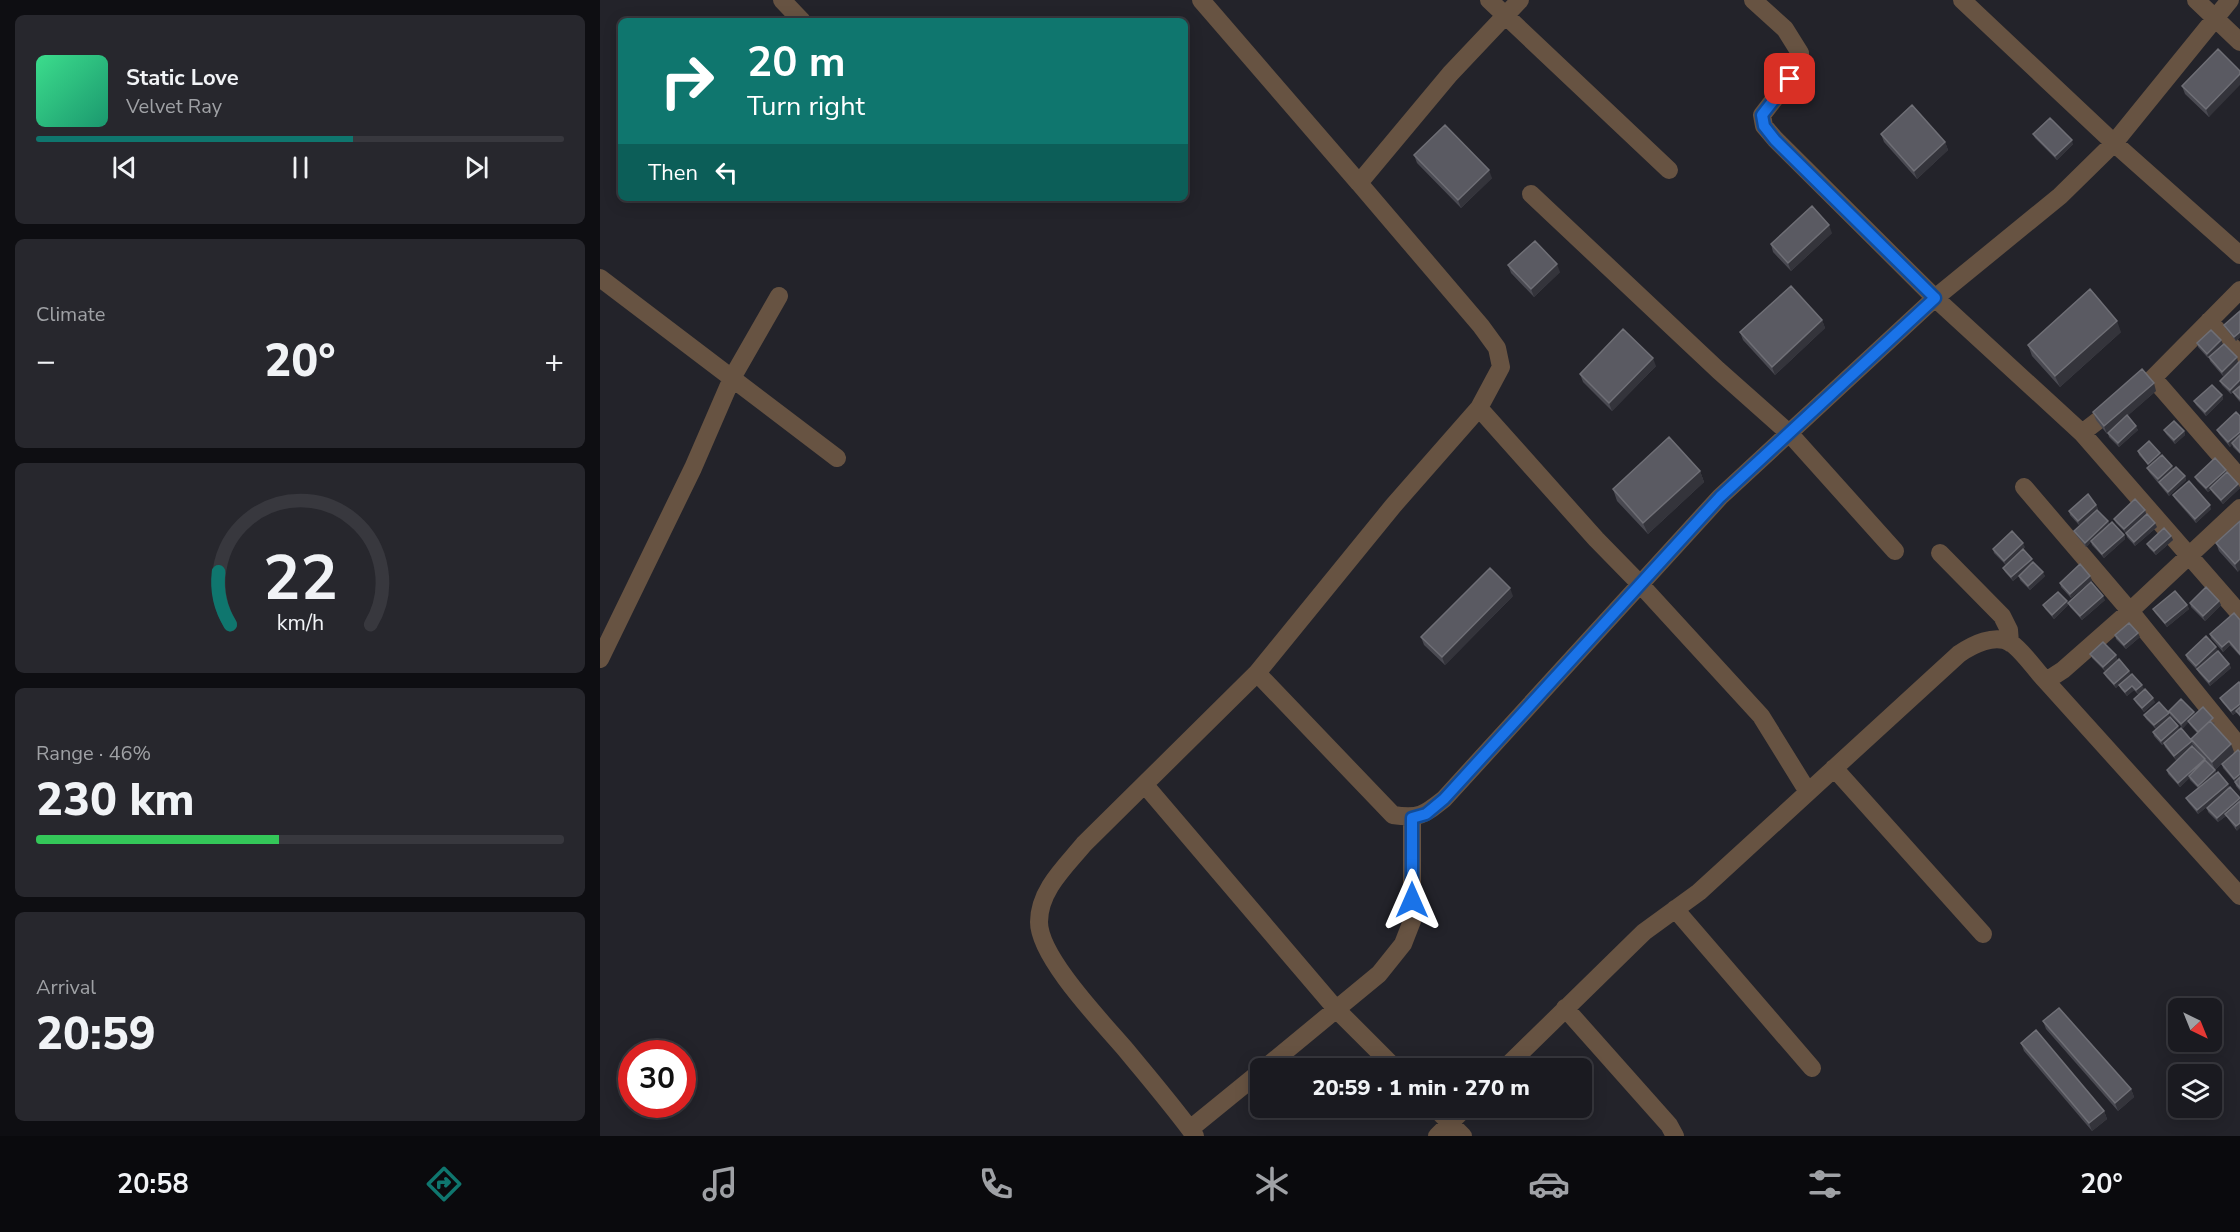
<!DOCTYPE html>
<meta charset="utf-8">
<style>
body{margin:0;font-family:"Nunito Sans",sans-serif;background:#27272d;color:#f1f3f6;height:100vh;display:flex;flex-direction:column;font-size:22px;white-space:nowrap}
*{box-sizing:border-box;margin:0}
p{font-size:20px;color:#9fa1a5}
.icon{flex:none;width:33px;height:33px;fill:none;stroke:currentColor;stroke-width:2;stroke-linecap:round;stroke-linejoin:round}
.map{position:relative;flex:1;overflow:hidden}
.details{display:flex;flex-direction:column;gap:15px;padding:15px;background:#0e0e12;width:600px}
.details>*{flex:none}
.hud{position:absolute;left:18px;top:18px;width:570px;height:183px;border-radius:9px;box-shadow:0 3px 15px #0003,0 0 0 2px #38383e;background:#0f766e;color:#fff;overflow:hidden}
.needle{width:39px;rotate:137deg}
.buttons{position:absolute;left:1568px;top:998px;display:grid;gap:12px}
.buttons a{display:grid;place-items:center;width:54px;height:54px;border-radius:9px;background:#1a1a20;box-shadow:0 3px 15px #0003,0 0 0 2px #38383e;font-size:30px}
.speed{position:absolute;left:18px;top:1040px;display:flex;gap:12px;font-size:30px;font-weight:700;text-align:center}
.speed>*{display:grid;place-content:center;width:78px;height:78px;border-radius:50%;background:#1a1a20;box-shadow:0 3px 15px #0003,0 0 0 2px #38383e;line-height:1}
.speed .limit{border:9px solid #d22;background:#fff;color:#111}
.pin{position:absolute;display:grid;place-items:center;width:51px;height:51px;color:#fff;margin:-26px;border-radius:12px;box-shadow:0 3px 9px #0006}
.me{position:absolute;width:66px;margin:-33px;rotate:0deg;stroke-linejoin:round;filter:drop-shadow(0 0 4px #0008)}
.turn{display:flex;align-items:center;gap:21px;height:126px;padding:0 30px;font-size:27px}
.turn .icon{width:78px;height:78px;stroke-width:2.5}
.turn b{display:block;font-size:42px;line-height:51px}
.then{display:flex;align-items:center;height:57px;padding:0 30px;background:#0003;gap:12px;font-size:22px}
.big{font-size:45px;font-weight:800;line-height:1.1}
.details .widget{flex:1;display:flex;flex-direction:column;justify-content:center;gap:9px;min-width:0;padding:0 21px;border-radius:9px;background:#27272d}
.details .dial{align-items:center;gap:0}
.dial svg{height:156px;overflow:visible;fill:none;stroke:#38383e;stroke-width:7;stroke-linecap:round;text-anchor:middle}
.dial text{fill:#f1f3f6;stroke:none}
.song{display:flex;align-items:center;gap:18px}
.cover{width:72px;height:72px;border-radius:9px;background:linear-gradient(135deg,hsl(150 70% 55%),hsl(160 70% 35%))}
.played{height:6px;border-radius:3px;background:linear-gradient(90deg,#0f766e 60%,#38383e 60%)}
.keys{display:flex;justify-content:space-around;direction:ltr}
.heat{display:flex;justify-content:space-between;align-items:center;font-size:33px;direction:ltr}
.charge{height:9px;border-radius:4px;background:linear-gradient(90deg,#34c759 46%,#38383e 0)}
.trip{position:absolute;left:650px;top:1058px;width:342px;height:60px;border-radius:9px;background:#1a1a20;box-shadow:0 3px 15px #0003,0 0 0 2px #38383e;font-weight:800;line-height:60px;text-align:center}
.tab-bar{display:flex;height:96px;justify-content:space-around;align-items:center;background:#0a0a0d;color:#9fa1a5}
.tab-bar .icon{width:42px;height:42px}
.tab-bar .on{color:#0f766e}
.tab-bar b{font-size:27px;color:#f1f3f6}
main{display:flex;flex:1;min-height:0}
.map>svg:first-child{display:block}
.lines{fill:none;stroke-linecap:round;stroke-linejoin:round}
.street{stroke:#675342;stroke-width:18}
.wall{fill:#4a4a52}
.shaded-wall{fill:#34343b}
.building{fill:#5a5a62;stroke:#6f6f76;stroke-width:1.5}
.route-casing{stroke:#114b97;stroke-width:15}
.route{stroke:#1a73e8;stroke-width:10}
</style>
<main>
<section class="details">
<div class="widget">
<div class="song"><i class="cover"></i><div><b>Static Love</b><p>Velvet Ray</p></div></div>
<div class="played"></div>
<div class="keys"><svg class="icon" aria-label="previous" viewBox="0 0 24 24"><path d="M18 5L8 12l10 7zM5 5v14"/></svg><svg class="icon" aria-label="pause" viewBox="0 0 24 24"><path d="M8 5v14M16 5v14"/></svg><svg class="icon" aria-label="next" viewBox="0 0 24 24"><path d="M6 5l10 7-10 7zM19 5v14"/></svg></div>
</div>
<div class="widget"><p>Climate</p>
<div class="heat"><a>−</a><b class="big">20°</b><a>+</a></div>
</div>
<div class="widget dial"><svg viewBox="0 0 100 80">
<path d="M14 69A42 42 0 1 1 86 69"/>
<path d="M14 69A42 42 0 0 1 8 42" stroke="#0f766e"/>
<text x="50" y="56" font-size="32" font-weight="700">22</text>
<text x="50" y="72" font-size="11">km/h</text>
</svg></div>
<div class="widget"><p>Range · 46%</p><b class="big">230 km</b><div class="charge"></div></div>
<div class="widget"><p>Arrival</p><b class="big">20:59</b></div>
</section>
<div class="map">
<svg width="1640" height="1136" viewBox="0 0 1640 1136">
<rect width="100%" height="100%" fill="#23232a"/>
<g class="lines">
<path class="street" d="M182 0 202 21
M601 0 759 183
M889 0 1069 170
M1153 0 1185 29 1200 53V66L1162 115 1164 126 1175 139 1335 298 1482 433 1640 614
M1362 0 1514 143 1640 255
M1596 0 1640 42
M931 194 1118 370 1190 434 1295 551
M0 278 237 458
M1609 321 1640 355
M1553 378 1640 478
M879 408 996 539 1040 584 1161 716 1208 792
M1482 433 1553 378 1640 290
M1424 487 1530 611 1640 747
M1340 553 1402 616 1409 630 1410 643
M0 659 93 468 132 378 179 296
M657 673 793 815C819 819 824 815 844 799L1120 497 1335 298 1460 196 1514 143 1630 0
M1446 681 1640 896
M1234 768 1383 934
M545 785 736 1009 795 1068
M1075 909 1212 1068
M965 1008 1069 1125 1075 1136
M665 1068 779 974 803 944 812 921V818
M905 1068 1044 932 1099 892 1359 654C1372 645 1395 633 1411 643 1423 651 1436 671 1446 681L1463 670 1530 611 1640 508
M834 1107 863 1136
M590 1129 660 1072
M595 1136C573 1106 549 1078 526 1050 502 1022 439 957 439 922 439 890 466 866 484 844L657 673 793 506 879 408 901 367 897 348 881 326 759 183 850 74 920 0
M837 1136 866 1107"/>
</g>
<path class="wall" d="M1640 71 1609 117 1585 94 1582 86Z
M1281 134 1345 142 1348 150 1317 179 1284 142Z
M1433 134 1473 144 1457 160 1435 138Z
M814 155 892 178 861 208 817 163Z
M1232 233 1191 271 1173 252 1171 244Z
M908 265 960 272 934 297 911 273Z
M1640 311V337L1636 341 1626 329 1624 325Z
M1222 320 1225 328 1175 375 1143 340 1140 332Z
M1521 332 1460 387 1432 356 1428 345Z
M1597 343 1623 344 1614 352 1638 362 1623 376 1610 361 1609 357 1608 358 1598 347Z
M1056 366 1012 411 983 382 980 374Z
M1620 381 1640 386V402L1635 396 1633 392 1631 394 1622 385Z
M1556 391 1527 416 1538 430 1519 447 1509 437 1508 433 1509 431 1507 434 1496 420 1493 412Z
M1622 395 1623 399 1606 416 1596 405 1594 401Z
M1640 416V454L1633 447 1632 444 1630 447 1619 434 1617 430Z
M1564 430 1584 431 1585 435 1575 444 1566 434Z
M1538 451 1561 456 1573 469 1585 476 1586 480 1569 496 1549 472 1547 468 1549 466 1539 455Z
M1100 471 1104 482 1048 534 1017 501 1013 489Z
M1627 472 1638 484 1640 488 1623 504 1612 492 1611 490 1608 492 1597 481 1595 477Z
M1573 495 1611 509 1596 523 1575 499Z
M1496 505 1498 509 1479 525 1470 515 1469 511Z
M1545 510 1546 514 1526 533 1516 523 1514 519Z
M1508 521 1509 524 1524 535 1525 539 1504 558 1492 545 1491 542 1486 547 1476 535 1474 531Z
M1640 521 1638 572 1619 551 1616 543Z
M1557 527 1535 546 1527 537 1526 533Z
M1571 536 1573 540 1556 555 1549 548 1547 544Z
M1425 547 1406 565 1394 553 1393 549Z
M1433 563 1445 576 1430 590 1420 580 1419 576 1413 581 1405 572 1403 568Z
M1492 580 1471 598 1461 587 1460 583Z
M913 596 845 665 824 645 821 637Z
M1505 600 1482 620 1470 607 1468 603Z
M1467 601 1468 605 1454 619 1445 609 1443 605Z
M1619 601 1621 605 1605 621 1591 607 1590 603Z
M1587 605 1589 609 1567 627 1555 613 1553 609Z
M1640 620V656L1630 645 1623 652 1611 638 1610 634Z
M1515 635 1540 637 1526 649 1516 639Z
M1618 651 1629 664 1631 668 1610 686 1599 673 1597 670 1587 659 1586 655Z
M1490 654 1516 655 1517 659 1505 671 1492 658Z
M1529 671 1531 675 1544 689 1538 694 1534 690 1527 696 1521 689 1519 685 1516 688 1506 677 1504 673Z
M1640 684V717L1637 712 1633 715 1622 702 1620 698Z
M1534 699 1555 702 1544 712 1536 703Z
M1569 711 1594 712 1595 715 1615 723 1613 724 1634 752 1615 770 1593 745 1576 760 1565 747 1564 744 1562 745 1554 736 1553 732 1556 729 1546 719 1544 715 1570 717 1565 721 1579 730 1591 740 1597 733 1590 725 1588 722 1583 728 1570 715Z
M1640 752V791L1636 786 1635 782 1623 768 1622 764Z
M1605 759 1615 770 1616 773 1628 784 1637 831 1626 816 1618 822 1608 812 1607 808 1614 801 1598 814 1588 802 1586 798 1598 788 1590 780 1589 778 1580 787 1568 774 1567 770Z
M1443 1021 1531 1089 1534 1097 1518 1111 1446 1029Z
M1421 1043 1504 1111 1507 1119 1492 1131 1424 1051Z"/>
<path class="shaded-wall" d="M1640 74V85L1609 117 1606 109Z
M1472 140 1473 144 1457 160 1455 156Z
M1345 142 1348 150 1317 179 1314 171Z
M889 170 892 178 861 208 858 200Z
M1229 225 1232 233 1191 271 1188 263Z
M957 264 960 272 934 297 931 289Z
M1222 320 1225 328 1175 375 1172 367Z
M1517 321 1521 332 1460 387 1455 376Z
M1640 332V337L1636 341 1634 337Z
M1621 340 1623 344 1608 358 1607 354Z
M1637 357 1638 362 1623 376 1622 372Z
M1053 358 1056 366 1012 411 1009 403Z
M1640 380V385L1631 394 1630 390Z
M1554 383 1556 391 1507 434 1504 426Z
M1622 395 1623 399 1606 416 1605 412Z
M1536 426 1538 430 1519 447 1518 443Z
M1584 431 1585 435 1575 444 1574 440Z
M1640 432V437L1630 447 1628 442Z
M1560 453 1562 457 1550 468 1548 464Z
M1572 466 1574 470 1559 483 1558 479Z
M1626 470 1627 474 1608 492 1606 488Z
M1100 471 1104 482 1048 534 1043 523Z
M1585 476 1586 480 1569 496 1568 492Z
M1638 484 1640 488 1623 504 1621 500Z
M1496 505 1498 509 1479 525 1478 521Z
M1610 505 1611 509 1596 523 1595 519Z
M1545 510 1546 514 1526 533 1524 529Z
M1508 521 1509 525 1486 547 1485 543Z
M1555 523 1557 527 1535 546 1534 542Z
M1524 535 1525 539 1504 558 1502 554Z
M1571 536 1573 540 1556 555 1554 551Z
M1423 543 1425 547 1406 565 1404 561Z
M1432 559 1433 563 1413 581 1411 577Z
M1640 559V570L1638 572 1635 564Z
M1443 572 1445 576 1430 590 1428 586Z
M1490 576 1492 580 1471 598 1470 594Z
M910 588 913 596 845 665 842 657Z
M1503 596 1505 600 1482 620 1480 616Z
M1467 601 1468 605 1454 619 1452 615Z
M1619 601 1621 605 1605 621 1603 616Z
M1587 605 1589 609 1567 627 1565 623Z
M1538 633 1540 637 1526 649 1524 645Z
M1629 641 1630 645 1623 652 1622 647Z
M1616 647 1618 651 1597 670 1596 666Z
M1516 655 1517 659 1505 671 1503 667Z
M1629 664 1631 668 1610 686 1609 682Z
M1529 671 1531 675 1516 688 1514 684Z
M1542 685 1544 689 1538 694 1536 690Z
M1532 686 1534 690 1527 696 1525 692Z
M1553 698 1555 702 1544 712 1542 708Z
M1640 704V709L1633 715 1631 711Z
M1594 712 1595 716 1583 728 1581 724Z
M1569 713 1570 717 1556 729 1554 725Z
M1578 726 1580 731 1562 745 1561 741Z
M1591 741 1593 745 1576 760 1574 756Z
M1631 744 1634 752 1615 770 1612 762Z
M1605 759 1606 763 1580 787 1578 783Z
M1615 770 1616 774 1600 790 1598 786Z
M1640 774V779L1636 783 1634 779Z
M1628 784 1630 788 1598 814 1597 810Z
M1640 798V803L1625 814 1626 816 1618 822 1617 818Z
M1640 823V828L1637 831 1636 826Z
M1531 1089 1534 1097 1518 1111 1515 1103Z
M1504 1111 1507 1119 1492 1131 1489 1123Z"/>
<path class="building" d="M1618 49 1640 71V74L1606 109 1582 86Z
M1312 105 1345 142 1314 171 1281 134Z
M1450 118 1472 140 1455 156 1433 134Z
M845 125 889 170 858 200 814 155Z
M1212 206 1229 225 1188 263 1171 244Z
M935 241 957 264 931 289 908 265Z
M1191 286 1222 320 1172 367 1140 332Z
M1490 289 1517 321 1455 376 1428 345Z
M1640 311V332L1634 337 1624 325Z
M1023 329 1053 358 1009 403 980 374Z
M1611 330 1621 340 1607 354 1597 343Z
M1624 344 1637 357 1622 372 1609 357Z
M1640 361V380L1630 390 1620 381Z
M1542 369 1554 383 1504 426 1493 412Z
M1612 385 1622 395 1605 412 1594 401Z
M1640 386V399L1633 392Z
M1636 412 1640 416V432L1628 442 1617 430Z
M1527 415 1536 426 1518 443 1508 433Z
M1574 421 1584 431 1574 440 1564 430Z
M1640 435V452L1632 443Z
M1069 437 1100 471 1043 523 1013 489Z
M1549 441 1560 453 1548 464 1538 451Z
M1562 455 1572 466 1558 479 1547 468Z
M1615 458 1626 470 1606 488 1595 477Z
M1576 467 1585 476 1568 492 1559 482Z
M1627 472 1638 484 1621 500 1610 488Z
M1589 481 1610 505 1595 519 1573 495Z
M1488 494 1496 505 1478 521 1469 511Z
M1535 499 1545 510 1524 529 1514 519Z
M1497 510 1508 521 1485 543 1474 531Z
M1547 514 1555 523 1534 542 1526 533Z
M1640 521V559L1635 564 1616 543Z
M1512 522 1524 535 1502 554 1491 541Z
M1564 528 1571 536 1554 551 1547 544Z
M1412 531 1423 543 1404 561 1393 549Z
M1423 549 1432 559 1411 577 1403 568Z
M1433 562 1443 572 1428 586 1419 576Z
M1480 564 1490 576 1470 594 1460 583Z
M890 568 910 588 842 657 821 637Z
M1491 582 1503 596 1480 616 1468 603Z
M1606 587 1619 601 1603 616 1590 603Z
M1575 591 1587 605 1565 623 1553 609Z
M1458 592 1467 601 1452 615 1443 605Z
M1634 613 1640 620V654L1629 641 1622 647 1610 634Z
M1529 623 1538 633 1524 645 1515 635Z
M1606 636 1616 647 1596 666 1586 655Z
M1503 642 1516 655 1503 667 1490 654Z
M1618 651 1629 664 1609 682 1597 669Z
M1519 659 1529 671 1514 684 1504 673Z
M1532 674 1542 685 1536 690 1532 686 1525 692 1519 685Z
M1639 682 1640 684V704L1631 711 1620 698Z
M1545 689 1553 698 1542 708 1534 699Z
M1581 699 1594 712 1581 724 1569 711Z
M1559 702 1569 713 1554 725 1544 715Z
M1603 707 1613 718 1598 732 1588 721Z
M1640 707V715L1636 711Z
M1570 717 1578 726 1561 741 1553 732Z
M1610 721 1631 744 1612 762 1591 739Z
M1581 728 1592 741 1574 756 1564 743Z
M1592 746 1605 759 1578 783 1567 770Z
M1638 750 1640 752V774L1634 779 1622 764Z
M1605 760 1615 770 1598 786 1589 776Z
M1618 772 1628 784 1597 810 1586 798Z
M1640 777V788L1635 782Z
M1630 787 1640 798 1617 818 1607 808Z
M1640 801V823L1636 826 1625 814Z
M1459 1008 1531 1089 1515 1103 1443 1021Z
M1436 1030 1504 1111 1489 1123 1421 1043Z"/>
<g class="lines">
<g class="route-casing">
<path id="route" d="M812 900V818L826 814 844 799 1120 497 1335 298 1175 140 1164 126 1162 115 1190 79"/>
</g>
<use href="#route" class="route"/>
</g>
</svg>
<div class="buttons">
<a><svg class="needle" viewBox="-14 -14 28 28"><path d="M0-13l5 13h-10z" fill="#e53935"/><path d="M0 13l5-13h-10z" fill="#9fa1a5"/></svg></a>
<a><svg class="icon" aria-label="layers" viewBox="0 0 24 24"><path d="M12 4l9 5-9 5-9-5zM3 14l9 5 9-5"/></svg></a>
</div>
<div class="speed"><div class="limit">30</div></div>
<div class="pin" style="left:1190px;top:79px;background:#d93025"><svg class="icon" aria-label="arrive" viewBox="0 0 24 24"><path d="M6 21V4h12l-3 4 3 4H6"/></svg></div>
<svg class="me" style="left:812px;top:900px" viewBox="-20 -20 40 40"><path d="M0-17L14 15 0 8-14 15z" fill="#1a73e8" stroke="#fff" stroke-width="4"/></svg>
<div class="trip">20:59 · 1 min · 270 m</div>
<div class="hud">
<div class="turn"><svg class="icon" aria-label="right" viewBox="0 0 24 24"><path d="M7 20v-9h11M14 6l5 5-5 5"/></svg><div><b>20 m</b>Turn right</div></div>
<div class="then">Then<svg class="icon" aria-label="left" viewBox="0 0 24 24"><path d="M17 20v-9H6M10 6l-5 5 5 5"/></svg></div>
</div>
</div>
</main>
<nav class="tab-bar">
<b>20:58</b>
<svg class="icon on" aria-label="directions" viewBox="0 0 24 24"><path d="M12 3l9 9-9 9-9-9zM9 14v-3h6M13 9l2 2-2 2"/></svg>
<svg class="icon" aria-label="music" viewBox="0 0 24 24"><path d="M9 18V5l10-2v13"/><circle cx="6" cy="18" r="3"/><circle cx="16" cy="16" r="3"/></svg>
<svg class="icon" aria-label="phone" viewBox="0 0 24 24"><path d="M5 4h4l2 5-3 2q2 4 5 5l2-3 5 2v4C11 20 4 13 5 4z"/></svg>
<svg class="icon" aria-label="climate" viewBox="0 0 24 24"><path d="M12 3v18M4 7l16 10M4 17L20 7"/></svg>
<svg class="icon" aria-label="car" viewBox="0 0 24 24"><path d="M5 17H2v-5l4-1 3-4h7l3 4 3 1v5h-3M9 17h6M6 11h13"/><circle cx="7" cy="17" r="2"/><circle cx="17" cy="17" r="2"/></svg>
<svg class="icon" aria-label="filters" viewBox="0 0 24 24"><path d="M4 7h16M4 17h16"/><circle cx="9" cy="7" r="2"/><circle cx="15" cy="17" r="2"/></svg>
<b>20°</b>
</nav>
